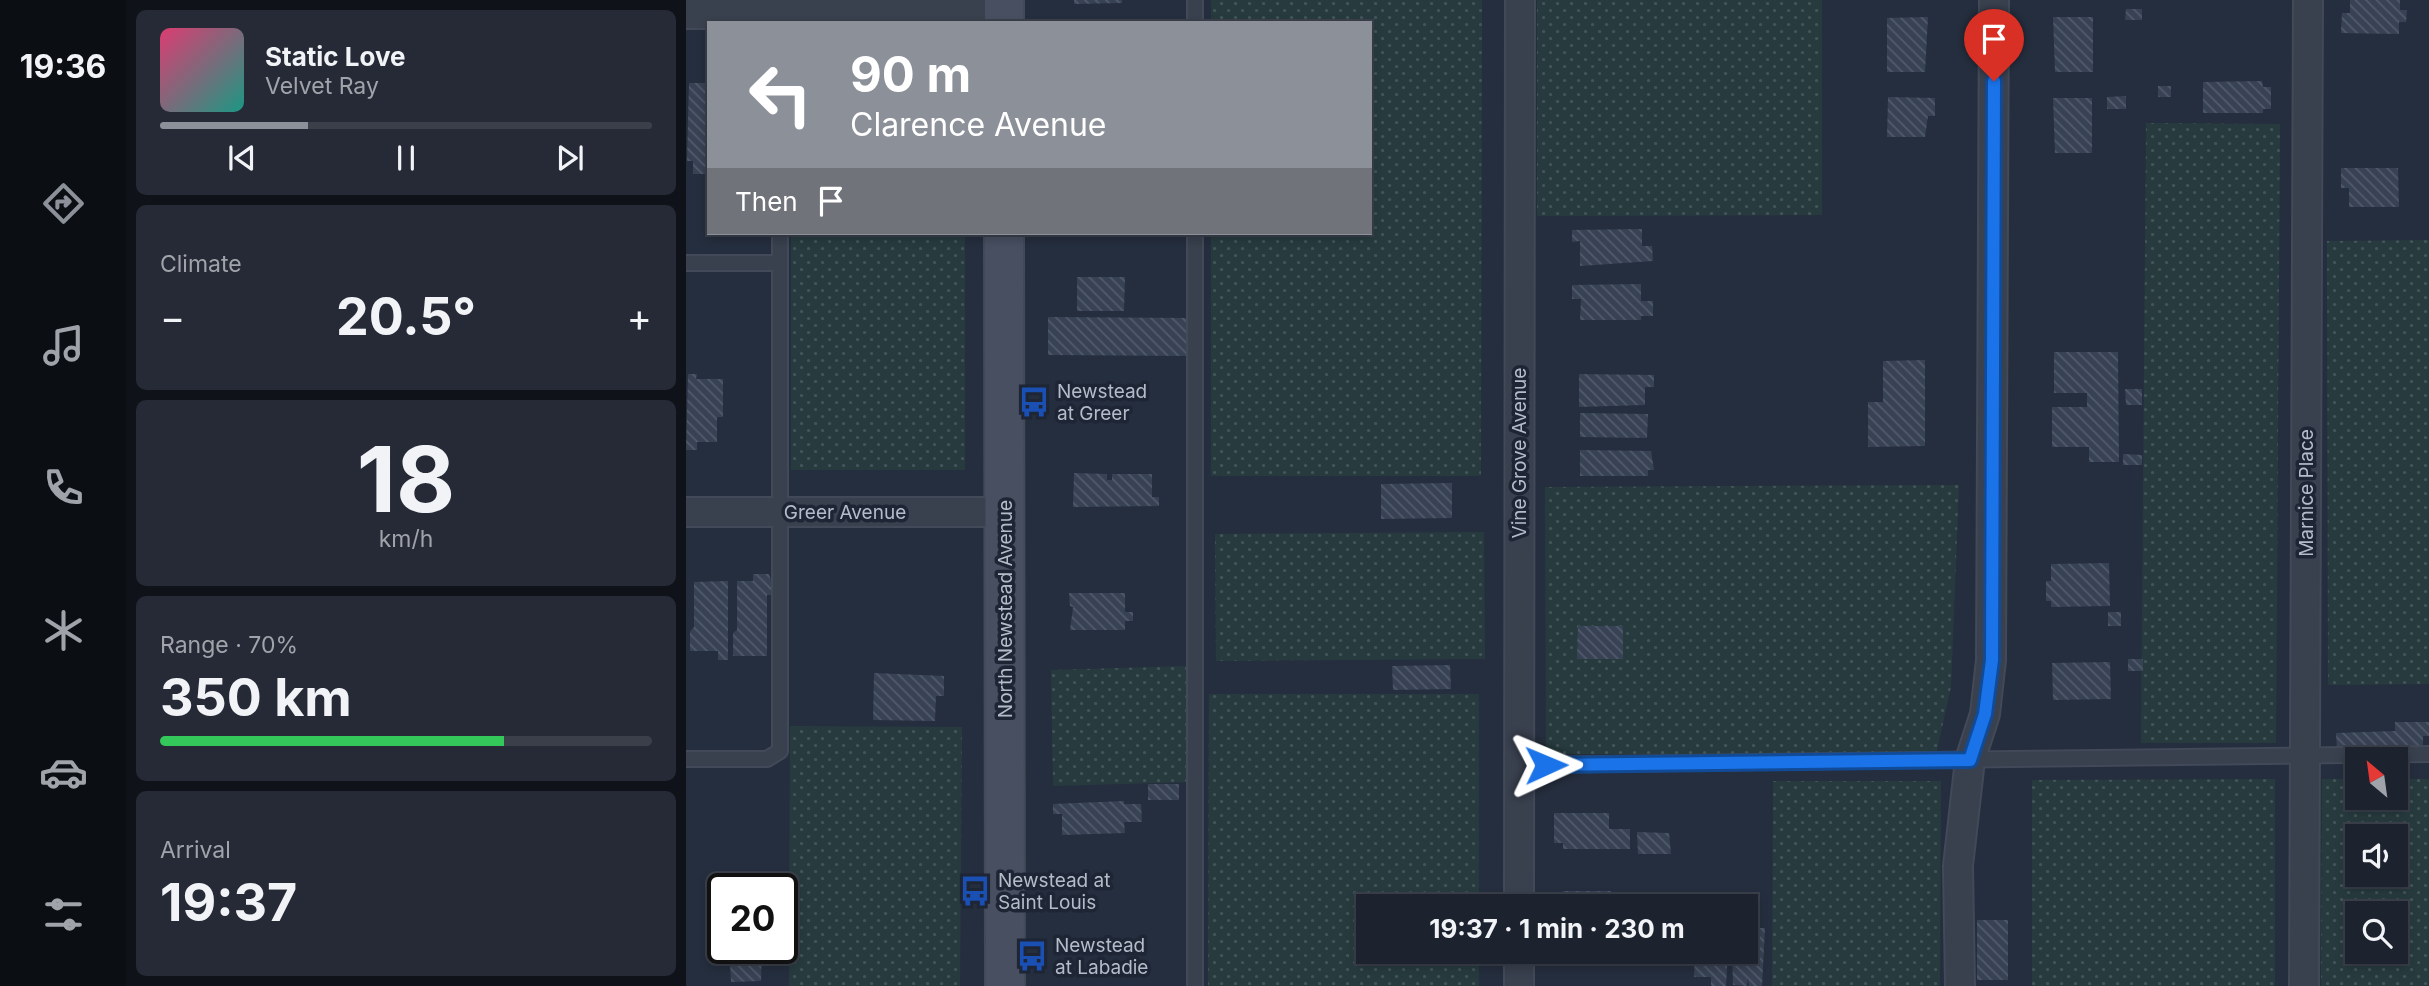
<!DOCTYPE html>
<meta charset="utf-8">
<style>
body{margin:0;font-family:Inter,sans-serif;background:#252a36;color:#f1f3f6;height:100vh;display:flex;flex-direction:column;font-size:26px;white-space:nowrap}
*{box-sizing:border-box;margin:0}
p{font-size:23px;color:#a0a4aa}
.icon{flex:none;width:38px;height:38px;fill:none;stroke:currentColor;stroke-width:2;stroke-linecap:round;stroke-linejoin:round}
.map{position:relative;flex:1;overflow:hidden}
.side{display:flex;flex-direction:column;gap:10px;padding:10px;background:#0f1319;width:560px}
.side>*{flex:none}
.top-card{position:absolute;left:21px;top:21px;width:665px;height:214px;border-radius:0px;box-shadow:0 4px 10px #0003,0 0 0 2px #3a3f4a;background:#8c9099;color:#fff;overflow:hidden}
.needle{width:46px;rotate:331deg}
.buttons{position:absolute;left:1659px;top:747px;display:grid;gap:14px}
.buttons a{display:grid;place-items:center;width:63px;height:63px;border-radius:0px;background:#1c222e;box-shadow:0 4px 10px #0003,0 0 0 2px #3a3f4a;font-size:35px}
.speed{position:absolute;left:21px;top:873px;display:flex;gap:14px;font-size:35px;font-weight:700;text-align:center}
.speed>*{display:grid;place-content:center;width:91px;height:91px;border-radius:50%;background:#1c222e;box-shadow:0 4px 10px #0003,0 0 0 2px #3a3f4a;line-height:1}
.speed .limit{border:4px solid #111;border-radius:10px;background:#fff;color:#111}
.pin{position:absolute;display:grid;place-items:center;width:60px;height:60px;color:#fff;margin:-72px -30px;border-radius:50% 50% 50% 0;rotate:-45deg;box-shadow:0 0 7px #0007}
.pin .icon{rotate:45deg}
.me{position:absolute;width:77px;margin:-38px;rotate:89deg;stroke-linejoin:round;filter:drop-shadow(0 0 5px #0008)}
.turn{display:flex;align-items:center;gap:24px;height:147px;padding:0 28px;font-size:32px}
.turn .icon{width:91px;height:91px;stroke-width:2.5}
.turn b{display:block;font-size:49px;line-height:60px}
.then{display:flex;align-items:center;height:66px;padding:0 28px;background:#0003;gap:14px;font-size:26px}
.big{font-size:52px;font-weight:700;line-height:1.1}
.side .tile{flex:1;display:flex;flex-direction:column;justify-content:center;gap:10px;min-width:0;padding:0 24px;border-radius:10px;background:#252a36}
.side .dial{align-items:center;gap:0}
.dial b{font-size:91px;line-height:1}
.song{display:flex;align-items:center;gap:21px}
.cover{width:84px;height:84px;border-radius:10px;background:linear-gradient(135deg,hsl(340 70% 55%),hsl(170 70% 35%))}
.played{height:7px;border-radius:4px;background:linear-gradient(90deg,#8c9099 30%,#3a3f4a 30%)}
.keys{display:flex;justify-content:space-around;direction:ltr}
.heat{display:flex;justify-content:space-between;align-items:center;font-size:38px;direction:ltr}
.charge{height:10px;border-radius:5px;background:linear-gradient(90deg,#34c759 70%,#3a3f4a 0)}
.trip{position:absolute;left:670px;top:894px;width:402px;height:70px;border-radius:0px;background:#1c222e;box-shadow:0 4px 10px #0003,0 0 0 2px #3a3f4a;font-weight:700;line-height:70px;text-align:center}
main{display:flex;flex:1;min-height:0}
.tab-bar{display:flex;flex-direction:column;width:126px;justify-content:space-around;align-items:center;background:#0b0e12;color:#a0a4aa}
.tab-bar .icon{width:49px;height:49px}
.tab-bar .current{color:#8c9099}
.tab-bar b{font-size:32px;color:#f1f3f6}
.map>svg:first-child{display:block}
.grass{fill:url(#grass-dots);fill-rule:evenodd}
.building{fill:url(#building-back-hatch)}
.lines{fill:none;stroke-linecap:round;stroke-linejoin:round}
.lane-casing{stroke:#424958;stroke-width:18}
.street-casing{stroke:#424958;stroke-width:32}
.secondary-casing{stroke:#424958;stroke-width:42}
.lane{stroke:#39404e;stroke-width:14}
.street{stroke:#39404e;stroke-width:28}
.secondary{stroke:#474f61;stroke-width:38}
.route-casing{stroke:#114b97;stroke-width:18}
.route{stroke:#1a73e8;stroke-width:12}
.labels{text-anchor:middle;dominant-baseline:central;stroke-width:7;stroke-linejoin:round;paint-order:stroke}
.poi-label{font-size:19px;fill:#b5bcc9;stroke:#1e2534;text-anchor:start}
.street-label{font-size:19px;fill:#b5bcc9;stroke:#1e2534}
</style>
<main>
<nav class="tab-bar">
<b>19:36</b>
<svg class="icon current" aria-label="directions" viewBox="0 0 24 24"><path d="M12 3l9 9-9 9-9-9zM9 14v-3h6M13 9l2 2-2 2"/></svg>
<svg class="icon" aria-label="music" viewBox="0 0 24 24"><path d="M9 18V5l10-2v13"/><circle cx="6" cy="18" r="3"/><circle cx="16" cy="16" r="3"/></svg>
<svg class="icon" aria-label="phone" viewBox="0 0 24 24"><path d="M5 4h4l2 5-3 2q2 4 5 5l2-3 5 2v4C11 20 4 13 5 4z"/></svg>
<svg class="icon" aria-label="climate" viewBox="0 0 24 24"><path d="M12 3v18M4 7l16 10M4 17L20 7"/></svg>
<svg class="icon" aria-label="car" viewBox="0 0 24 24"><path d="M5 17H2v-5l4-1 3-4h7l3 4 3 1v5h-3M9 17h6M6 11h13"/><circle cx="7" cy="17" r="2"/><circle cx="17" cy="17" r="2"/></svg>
<svg class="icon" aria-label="filters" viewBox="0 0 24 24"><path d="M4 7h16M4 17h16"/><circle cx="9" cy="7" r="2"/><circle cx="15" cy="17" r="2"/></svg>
</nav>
<section class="side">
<div class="tile">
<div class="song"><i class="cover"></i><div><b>Static Love</b><p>Velvet Ray</p></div></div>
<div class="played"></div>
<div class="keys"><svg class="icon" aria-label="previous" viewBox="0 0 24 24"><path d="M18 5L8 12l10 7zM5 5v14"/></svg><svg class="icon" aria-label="pause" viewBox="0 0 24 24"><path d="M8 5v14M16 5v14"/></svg><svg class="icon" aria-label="next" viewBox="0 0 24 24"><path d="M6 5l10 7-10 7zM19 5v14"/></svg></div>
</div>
<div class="tile"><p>Climate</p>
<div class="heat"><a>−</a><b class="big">20.5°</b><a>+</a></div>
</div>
<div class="tile dial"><b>18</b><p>km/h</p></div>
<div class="tile"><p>Range · 70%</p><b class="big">350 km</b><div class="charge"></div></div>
<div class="tile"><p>Arrival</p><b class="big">19:37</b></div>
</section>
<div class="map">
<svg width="1743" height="986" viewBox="0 0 1743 986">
<defs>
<pattern id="grass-dots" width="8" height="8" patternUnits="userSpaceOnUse" patternTransform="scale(1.75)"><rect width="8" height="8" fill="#273b3f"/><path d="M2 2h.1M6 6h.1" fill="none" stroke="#445559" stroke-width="1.8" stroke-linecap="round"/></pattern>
<pattern id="building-back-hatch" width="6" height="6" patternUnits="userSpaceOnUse" patternTransform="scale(1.75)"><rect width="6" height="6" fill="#374254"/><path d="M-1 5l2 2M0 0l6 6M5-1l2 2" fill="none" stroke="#525b6b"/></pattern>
</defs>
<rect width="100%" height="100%" fill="#252e3e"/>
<path class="grass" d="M525 0H796L795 476H525V233H684V23H525Z
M851 0H1136V215L851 216Z
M1460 123 1594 124 1590 743H1455Z
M105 233H279V470H105Z
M1743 240V684L1642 685 1641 241Z
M1273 485 1265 687 1250 755 860 754 859 487Z
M798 532 799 659 530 661 529 534Z
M500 666 503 782 367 786 365 670Z
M523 694H793V906H682V952H793V986H522Z
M104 726 276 727 274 986H103Z
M1589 779V986H1346V780Z
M1636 779H1671V798H1710V779H1743V986H1635ZM1671 836H1710V875H1671ZM1671 914H1710V952H1671Z
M1087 781H1255L1254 986H1086Z"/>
<path class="building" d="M388 0H436V3L388 4Z
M1664 0H1714V10H1721L1720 22H1713V34L1655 33 1656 13H1664Z
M1440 9H1456V20H1439Z
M1242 17 1239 72H1201V18Z
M1367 17H1407V72H1369Z
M1576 81 1577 87H1585V109H1577V113H1517V82Z
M3 83H23V174H7V161H1Z
M1472 86H1485V97H1472Z
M1440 96V109H1421V97Z
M1202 97 1249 98V116H1242L1239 137H1201Z
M1367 98H1406V153H1369Z
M1655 168H1712L1713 207H1663V188H1655Z
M956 229V246H966L967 261 894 266V241L886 242V230Z
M391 277H439L438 311H391Z
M955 284V301H967V316H955V320H894L895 299H886V285Z
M362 317 503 318V356L362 355Z
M1368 352H1432L1433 462H1403V447H1366V407H1401V393H1368Z
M1239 360V446L1182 447V402H1197V361Z
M2 374H11L10 379H37V417H31V442H11V450H0Z
M893 374 968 375V387H959V405L893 407Z
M1439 389H1456V405H1440Z
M894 413 962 414 961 438 894 437Z
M894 450 965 451 968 470H962V476H894Z
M1437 454 1456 455V465H1437Z
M388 473 421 474V480H426V474H466V497H473V506L387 507Z
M766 483V518L695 519V484Z
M1423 563 1424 606 1365 607V601H1360V581H1365V564Z
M67 574H83L85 581V595H81V656H47V633L51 630V581H67Z
M42 581V660H32V651H4V632L8 627V582Z
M383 593H439V612H447V621H439V630H384L387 607 384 606Z
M1422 612H1435V626H1422Z
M892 626H937V659H891Z
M1442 659H1457V671H1442Z
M1424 662 1425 699 1367 700 1366 663Z
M764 665 765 689 707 690 706 666Z
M188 673 258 676V696H250L249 721 187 720Z
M1709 722H1743V736H1737V753L1651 751 1650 733 1709 731Z
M462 784H493V800H462Z
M438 801V804H455L456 822H438L439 833 376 835V814H367V804Z
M868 813H923V829H944V849H877V843H868Z
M951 832 983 833 985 854H952Z
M877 891H925V906H877Z
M1291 920H1322V980H1291Z
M1060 921H1066V928H1079L1076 986H1063L1062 978 1061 986 1047 985 1046 952H1060Z
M43 948H76L75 981 45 982Z
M877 952H924L923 963 877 964Z
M1009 952H1042L1040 986H1025V977H1008Z"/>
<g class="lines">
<g class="lane-casing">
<path id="lane" d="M509 0V23
M509 233V986
M0 263H94
M0 759H81L94 751V233
M833 765 1743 754"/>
</g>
<g class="street-casing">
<path id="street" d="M0 14 318 13
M0 512H319
M833 906 834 0
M833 986V952
M1274 986 1272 866 1284 760 1299 714 1305 660 1308 0
M1618 986 1622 0"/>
</g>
<g class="secondary-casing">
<path id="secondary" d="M318 0V23
M318 233 319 986"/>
</g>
<use href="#lane" class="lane"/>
<use href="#street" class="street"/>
<use href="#secondary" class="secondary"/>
</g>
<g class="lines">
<g class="route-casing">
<path id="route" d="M860 765 1284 760 1299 714 1306 660 1308 81"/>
</g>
<use href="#route" class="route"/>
</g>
<defs>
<g id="bus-bare" transform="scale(2.415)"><path d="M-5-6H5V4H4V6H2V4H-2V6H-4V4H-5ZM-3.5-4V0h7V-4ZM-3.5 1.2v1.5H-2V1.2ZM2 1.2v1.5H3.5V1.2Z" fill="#1a4fb4" stroke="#1e2534" stroke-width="2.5" paint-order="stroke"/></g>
</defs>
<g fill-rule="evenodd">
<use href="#bus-bare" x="348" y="402"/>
<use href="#bus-bare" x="289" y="891"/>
<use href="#bus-bare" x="346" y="956"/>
</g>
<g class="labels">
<g class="poi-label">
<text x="371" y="391">Newstead<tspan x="371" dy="22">at Greer</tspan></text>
<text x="312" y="880">Newstead at<tspan x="312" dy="22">Saint Louis</tspan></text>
<text x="369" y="945">Newstead<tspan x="369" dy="22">at Labadie</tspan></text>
</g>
<g class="street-label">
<text transform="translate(833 453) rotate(-90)">Vine Grove Avenue</text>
<text transform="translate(1620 493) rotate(-90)">Marnice Place</text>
<text x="159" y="512">Greer Avenue</text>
<text transform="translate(319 609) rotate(-90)">North Newstead Avenue</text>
</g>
</g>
</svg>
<div class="buttons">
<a><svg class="needle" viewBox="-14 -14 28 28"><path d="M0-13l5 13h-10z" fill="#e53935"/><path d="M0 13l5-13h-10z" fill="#a0a4aa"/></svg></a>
<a><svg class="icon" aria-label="sound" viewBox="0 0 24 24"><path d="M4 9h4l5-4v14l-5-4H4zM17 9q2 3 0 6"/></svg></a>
<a><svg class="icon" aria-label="search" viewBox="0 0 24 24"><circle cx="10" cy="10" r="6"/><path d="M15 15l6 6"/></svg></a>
</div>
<div class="speed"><div class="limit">20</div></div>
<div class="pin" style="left:1308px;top:81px;background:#d93025"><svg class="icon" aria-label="arrive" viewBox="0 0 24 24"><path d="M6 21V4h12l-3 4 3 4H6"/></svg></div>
<svg class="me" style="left:860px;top:765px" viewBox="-20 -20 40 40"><path d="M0-17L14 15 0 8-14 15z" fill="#1a73e8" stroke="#fff" stroke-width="4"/></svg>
<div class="trip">19:37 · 1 min · 230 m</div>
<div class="top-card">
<div class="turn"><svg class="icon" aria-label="left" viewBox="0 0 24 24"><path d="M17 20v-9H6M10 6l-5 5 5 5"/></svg><div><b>90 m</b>Clarence Avenue</div></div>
<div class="then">Then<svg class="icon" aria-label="arrive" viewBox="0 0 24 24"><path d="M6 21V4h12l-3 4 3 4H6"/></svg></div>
</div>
</div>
</main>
